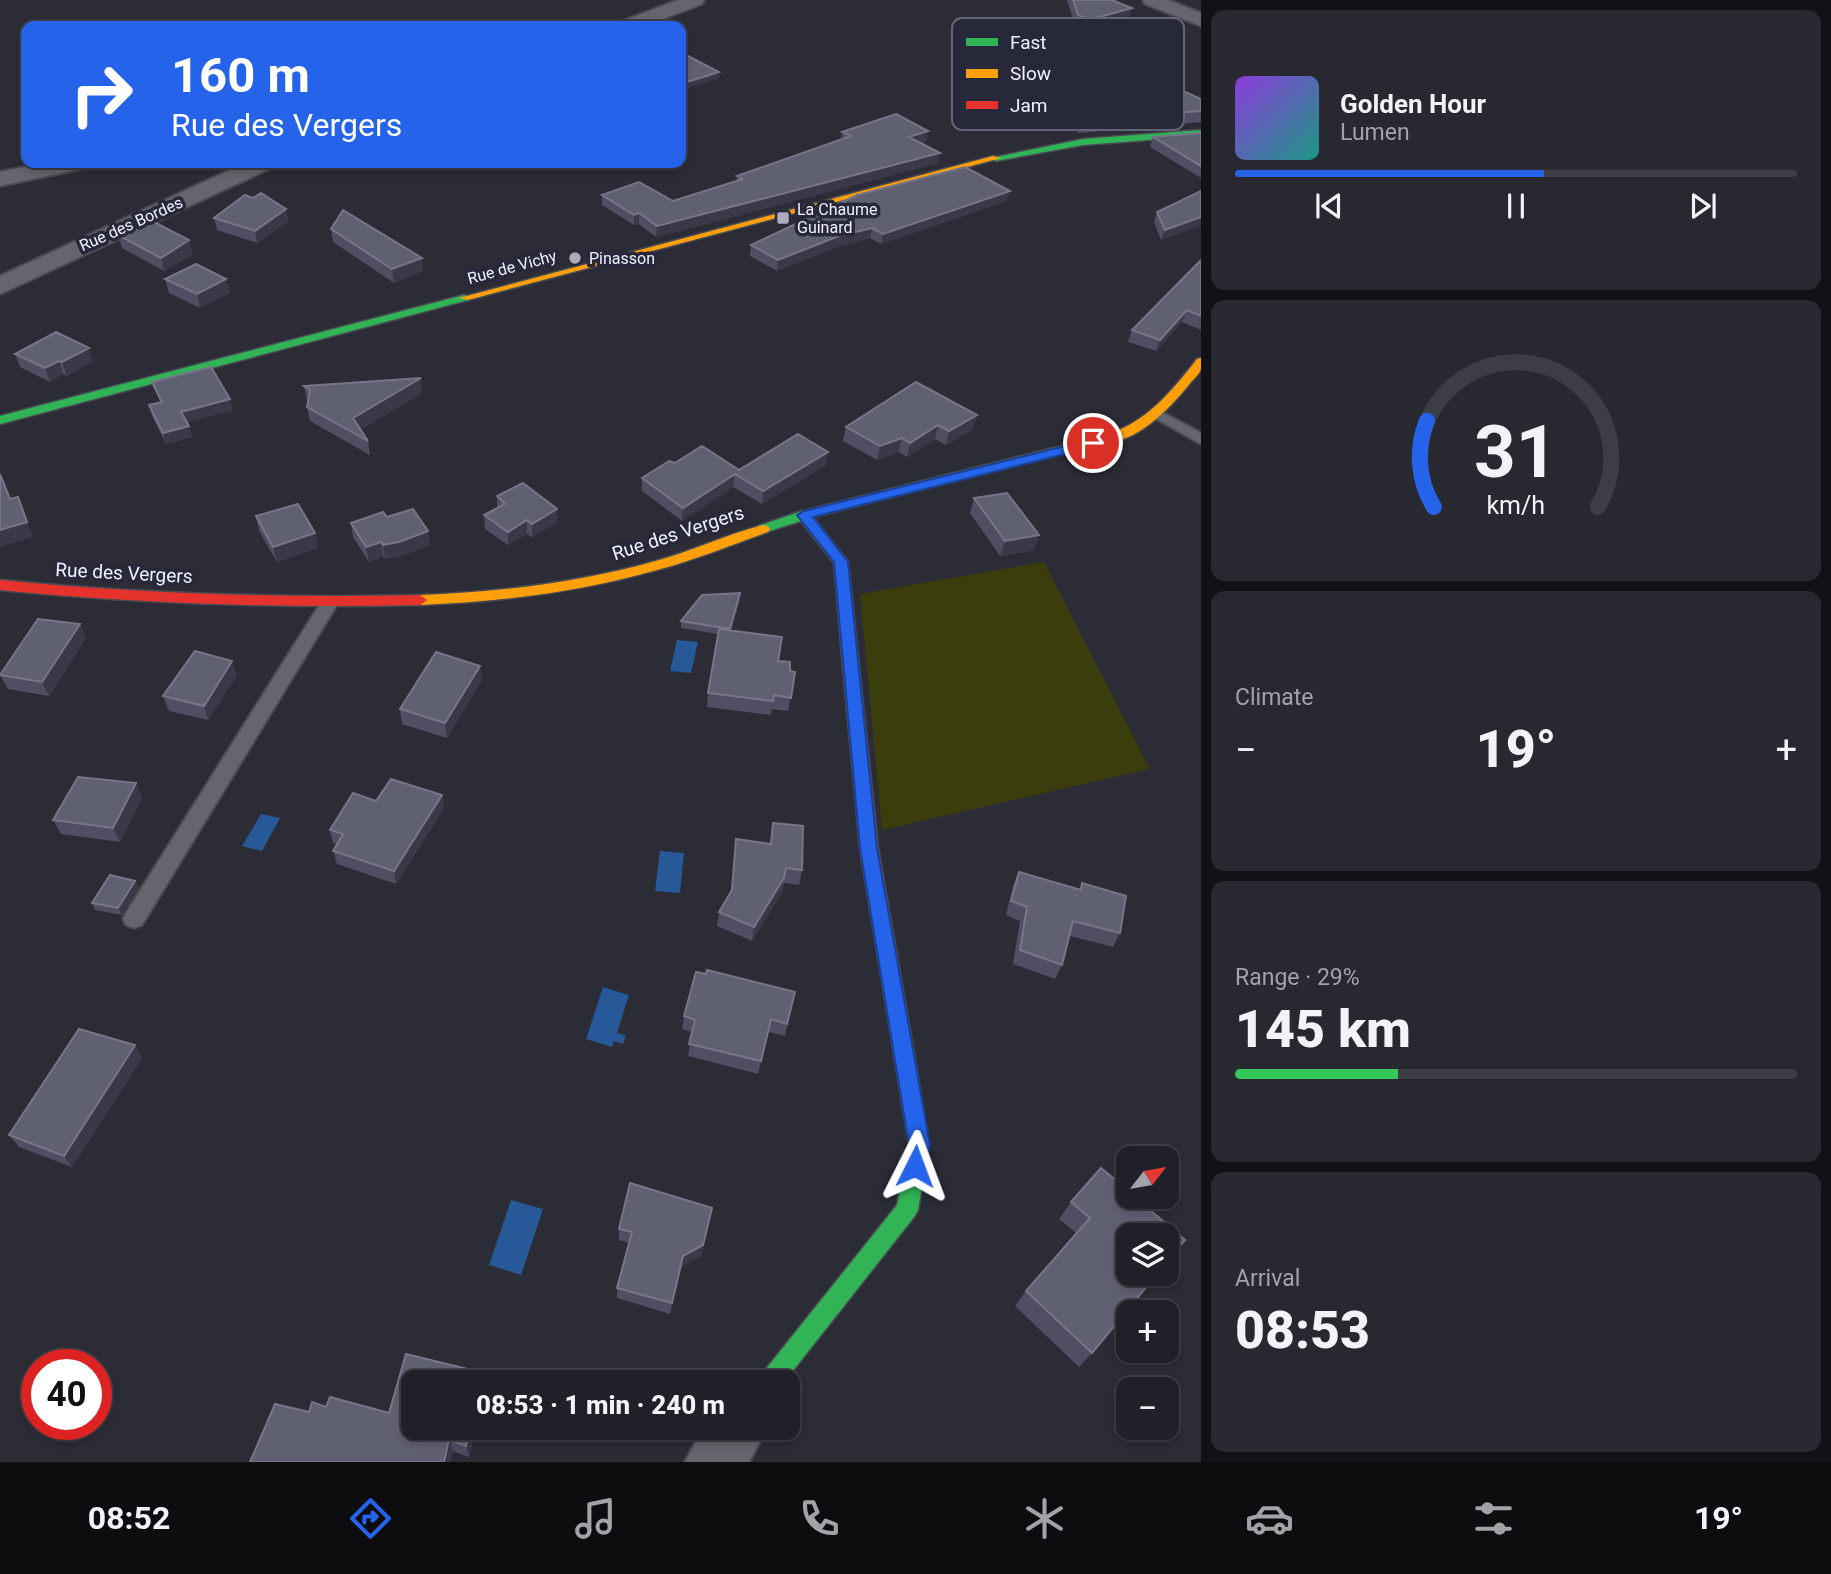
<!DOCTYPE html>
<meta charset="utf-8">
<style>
body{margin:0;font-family:Roboto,sans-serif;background:#282930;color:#f1f3f6;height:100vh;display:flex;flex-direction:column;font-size:26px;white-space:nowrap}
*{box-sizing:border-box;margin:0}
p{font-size:23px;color:#a2a3a8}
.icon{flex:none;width:38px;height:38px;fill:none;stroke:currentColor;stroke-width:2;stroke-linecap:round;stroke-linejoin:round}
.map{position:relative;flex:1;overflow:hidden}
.side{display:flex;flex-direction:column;gap:10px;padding:10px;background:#121216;width:630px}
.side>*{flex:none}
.top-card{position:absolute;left:21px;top:21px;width:665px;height:147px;border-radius:14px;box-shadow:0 4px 10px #0003,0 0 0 2px #3d3e45;background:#2563eb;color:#fff;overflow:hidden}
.needle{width:46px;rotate:59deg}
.fabs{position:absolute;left:1116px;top:1146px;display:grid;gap:14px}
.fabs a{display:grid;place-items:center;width:63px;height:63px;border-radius:14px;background:#202128;box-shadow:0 4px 10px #0003,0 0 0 2px #3d3e45;font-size:35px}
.speed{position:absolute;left:21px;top:1349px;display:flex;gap:14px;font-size:35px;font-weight:700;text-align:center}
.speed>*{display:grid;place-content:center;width:91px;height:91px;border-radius:50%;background:#202128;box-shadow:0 4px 10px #0003,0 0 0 2px #3d3e45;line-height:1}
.speed .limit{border:10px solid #d22;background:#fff;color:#111}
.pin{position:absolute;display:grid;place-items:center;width:60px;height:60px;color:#fff;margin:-30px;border:4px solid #fff;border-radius:50%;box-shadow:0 2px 7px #0007}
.me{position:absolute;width:77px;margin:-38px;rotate:3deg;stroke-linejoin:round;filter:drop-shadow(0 0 5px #0008)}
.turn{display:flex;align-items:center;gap:24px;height:147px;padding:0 35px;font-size:32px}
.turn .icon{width:91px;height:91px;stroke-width:2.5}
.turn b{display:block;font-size:49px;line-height:60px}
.big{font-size:52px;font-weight:800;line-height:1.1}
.side .widget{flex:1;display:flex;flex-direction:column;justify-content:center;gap:10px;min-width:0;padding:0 24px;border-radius:14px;background:#282930}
.side .dial{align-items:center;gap:0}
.dial svg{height:182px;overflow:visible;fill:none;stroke:#3d3e45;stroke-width:7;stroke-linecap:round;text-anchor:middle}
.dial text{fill:#f1f3f6;stroke:none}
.song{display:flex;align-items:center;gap:21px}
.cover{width:84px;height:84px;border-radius:10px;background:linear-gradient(135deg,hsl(270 70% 55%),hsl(170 70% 35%))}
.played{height:7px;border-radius:4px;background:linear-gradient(90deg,#2563eb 55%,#3d3e45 55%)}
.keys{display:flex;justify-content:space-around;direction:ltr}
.heat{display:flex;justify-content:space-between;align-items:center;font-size:38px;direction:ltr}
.charge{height:10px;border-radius:5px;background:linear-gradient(90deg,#34c759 29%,#3d3e45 0)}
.trip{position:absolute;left:401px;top:1370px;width:399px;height:70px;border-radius:14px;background:#202128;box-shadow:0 4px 10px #0003,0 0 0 2px #3d3e45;font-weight:800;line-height:70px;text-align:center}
.tabs{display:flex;height:112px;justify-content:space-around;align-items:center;background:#0d0d10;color:#a2a3a8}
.tabs .icon{width:49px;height:49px}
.tabs .current{color:#2563eb}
.tabs b{font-size:32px;color:#f1f3f6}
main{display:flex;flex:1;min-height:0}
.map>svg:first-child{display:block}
.green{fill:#3b3d0c}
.water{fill:#275897}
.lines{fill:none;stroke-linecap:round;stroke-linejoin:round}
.lane-casing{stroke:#494a52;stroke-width:4}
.street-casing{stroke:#494a52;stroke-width:4}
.fast-casing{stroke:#494a52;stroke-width:3}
.slow-casing{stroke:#494a52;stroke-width:3}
.jam-casing{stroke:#494a52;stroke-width:3}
.lane{fill:#65666d;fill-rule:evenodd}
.street{fill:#65666d;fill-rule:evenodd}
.fast{fill:#30b455;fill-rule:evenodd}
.slow{fill:#ff9f0a;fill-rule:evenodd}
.jam{fill:#e5322d;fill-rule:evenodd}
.wall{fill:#4f4e62}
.shaded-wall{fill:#393949}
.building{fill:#606073;stroke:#777688;stroke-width:2}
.route{fill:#2563eb;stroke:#184099;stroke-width:2}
.poi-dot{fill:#abacb8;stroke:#27283a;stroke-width:2.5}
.labels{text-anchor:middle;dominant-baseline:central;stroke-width:7;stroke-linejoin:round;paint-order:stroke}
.far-poi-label{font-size:16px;fill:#f0f1fe;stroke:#27283a;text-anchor:start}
.far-street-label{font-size:16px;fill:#f0f1fe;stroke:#27283a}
.street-label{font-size:19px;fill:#f0f1fe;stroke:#27283a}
.key{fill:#27283a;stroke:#636475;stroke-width:2}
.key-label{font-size:19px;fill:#f0f1fe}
</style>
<main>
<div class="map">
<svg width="1201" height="1462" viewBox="0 0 1201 1462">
<rect width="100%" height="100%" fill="#2b2c36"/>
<path class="green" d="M1044 562 1150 769 882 830 860 594Z"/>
<path class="water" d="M677 640 698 642 691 673 670 671Z
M261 814 280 818 262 851 242 846Z
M660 851 684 853 680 893 655 891Z
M603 987 629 995 617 1033 626 1036 623 1044 614 1041 612 1047 586 1039Z
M511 1200 543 1209 521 1275 489 1265Z"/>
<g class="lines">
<g class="lane-casing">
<path id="lane" d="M1158 410 1201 433V444L1153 417V411Z
M329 597 338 603 142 925 134 928 126 925 123 919 126 913 323 599Z"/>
</g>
<g class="street-casing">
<path id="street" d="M678 0H704L702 4 644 26H617L620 22Z
M1143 0H1168L1201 13V26L1145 4Z
M45 163H89L85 168 0 186V172Z
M245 163H275L271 168 0 294V276Z
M703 1428H767L749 1462H685Z"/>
</g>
<g class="fast-casing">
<path id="fast" d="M1201 130V136L1083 145 996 161 991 158 1083 139Z
M464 295 468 296V300L0 424V416Z
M1110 434 1114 435V441L813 517 848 562 859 667 851 672 843 667 834 563 801 521 763 533 756 529 758 526 799 512Z
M904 1045 911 1048 914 1054 929 1145 918 1210 914 1217 784 1382H759L762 1374 897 1205 909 1145 894 1054 897 1048Z"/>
</g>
<g class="slow-casing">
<path id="slow" d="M993 156 1001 158 468 300 459 298Z
M1201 358C1201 361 1201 365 1201 369 1200 373 1194 379 1191 382 1174 404 1136 445 1106 441V435C1147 422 1171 392 1197 359Z
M763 525 768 526 770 529 768 532C731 545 695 560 657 570 579 592 500 602 420 605L413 600 420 595C498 592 576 583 652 562 690 552 725 535 763 525Z"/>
</g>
<g class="jam-casing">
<path id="jam" d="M0 580C140 594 279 598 420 595L427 600 420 605C279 608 140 604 0 590Z
M851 662 859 667 878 848 914 1054 911 1060 904 1063 897 1060 894 1054 860 848 843 667Z"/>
</g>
<use href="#lane" class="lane"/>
<use href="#street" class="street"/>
<use href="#fast" class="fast"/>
<use href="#slow" class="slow"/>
<use href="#jam" class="jam"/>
</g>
<path class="wall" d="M1067 0H1112L1129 20 1086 31 1075 26Z
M681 55 719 78 684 89 681 88Z
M1014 90 1201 99V122L1079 133 1064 118 1051 122 1011 102Z
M842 132 927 141 921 143 938 163 656 237 639 224 634 225 602 205V195L673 201 737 181V176L841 140Z
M1201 133V178L1150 147 1153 137Z
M1201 191V225L1161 240 1154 222 1157 212Z
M1007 201 881 244 870 238 837 247 777 271 750 256 751 245Z
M214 218 289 221 257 243 217 230Z
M331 229 423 271 394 283 333 242Z
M118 235 193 254 164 271 122 248Z
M1201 260V330L1182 322 1156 351 1128 342 1132 330Z
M165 279H226L230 293 200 308 169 293Z
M15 354 93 361 67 376 63 374 50 382 20 367Z
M421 378 422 393 360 430 368 441 370 455 310 421 307 407 308 401 307 400 304 386Z
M152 382 233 410 187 422 192 437 166 444 152 416 149 405 160 402Z
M977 415 973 429 946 445 935 439 907 457 899 452 877 460 843 441 846 427Z
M675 463 739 470 826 465 762 504 733 487 682 521 642 491V478Z
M497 496 558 522 532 537 527 534 508 545 485 529 484 515 497 508Z
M974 498 1039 535 1034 550 1000 556 970 513Z
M256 516 318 548 277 562 259 531Z
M387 517 428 531 430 545 401 556 385 559 383 556 369 562 353 537 351 523Z
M740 600 731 630 778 661 790 671 795 672 788 711 772 709 771 715 707 707 708 693 718 634 681 628V621Z
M80 624 86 638 49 696 8 689 0 675Z
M237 675 208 720 169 711 163 696Z
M482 680 447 738 402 724 400 709Z
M136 783 142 798 120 842 61 834 53 820Z
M442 795 444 808 396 884 337 864 333 851 337 844 333 843 330 830 376 801Z
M773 823 802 870 799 885 784 883 782 892 752 941 717 926 719 912 731 891 736 839 770 844Z
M1019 872 1079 890 1082 883 1120 933 1113 947 1070 936 1062 965 1055 979 1013 964 1020 921 1006 915 1013 886Z
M139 888 122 915 95 910 92 903Z
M795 992 785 1036 769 1032 758 1074 688 1056 692 1032 682 1029 684 1016Z
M135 1045 142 1058 72 1167 19 1147 9 1135Z
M1101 1168 1092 1353 1079 1367 1015 1306 1026 1291 1077 1234 1059 1219 1071 1202Z
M710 1219 701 1256 681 1267 670 1314 617 1298V1288L629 1243 619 1240V1229Z
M326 1407 413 1428H476L469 1457 453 1451 450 1462H250L309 1412Z"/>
<path class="shaded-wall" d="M1132 8 1129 20 1086 31 1089 20Z
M719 72V78L684 89V83Z
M1067 106 1064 118 1051 122 1054 110Z
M928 131 927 141 908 147 909 137Z
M940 153 938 163 656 237 657 226Z
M1010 191 1007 201 881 244 883 234Z
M286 209 289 221 257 243 255 231Z
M639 213V224L634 225V215Z
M1201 217V225L1161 240 1165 230Z
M872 228 870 238 837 247 777 271 778 260 839 236Z
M189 240 193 254 164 271 161 258Z
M422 258 423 271 394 283 392 269Z
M226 279 230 293 200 308 197 294Z
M1187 310 1182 322 1156 351 1160 340Z
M89 348 93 361 67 376 62 362Z
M59 361 63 374 50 382 45 368Z
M421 378 422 393 355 433 353 418Z
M230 399 233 410 184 423 181 412Z
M977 415 973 429 946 445 949 431Z
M938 425 935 439 907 457 910 443Z
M189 426 192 437 166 444 163 433Z
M902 438 899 452 877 460 880 446Z
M828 452 826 465 762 504 763 491Z
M735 474 733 487 682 521 683 508Z
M18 497 33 537 0 547V530Z
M557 509 558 522 532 537V524Z
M527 520V534L508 545V532Z
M428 531 430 545 401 556 385 559 383 545Z
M315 533 318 548 277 562 273 547Z
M1039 535 1034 550 1000 556 1005 541Z
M381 542 383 556 369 562 366 547Z
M740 593V600L730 636V629Z
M80 624 86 638 49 696 42 682Z
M232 661 237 675 208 720 204 706Z
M480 666 482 680 447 738 445 723Z
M136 783 142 798 120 842 113 828Z
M442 795 444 808 396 884 394 871Z
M784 878 782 892 752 941 754 927Z
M135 881 139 888 122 915 118 908Z
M135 1045 142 1058 72 1167 64 1156Z
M712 1208 701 1256 681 1267 670 1314 672 1303 683 1256Z
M470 1428H476L469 1457 466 1446Z
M449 1440 453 1451 450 1462H444Z"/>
<path class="building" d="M1073 0H1112L1132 8 1089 20 1078 15Z
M684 54 719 72 684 83 681 81V55Z
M1114 59 1201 99V111L1082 121 1067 106 1054 110 1014 90Z
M896 114 928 131 909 137 940 153 657 226 639 213 634 215 602 195 639 182 673 201 743 179 737 176 851 136 842 132Z
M1201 133V166L1153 137Z
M965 167 1010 191 883 234 872 228 839 236 778 260 751 245 857 195Z
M1201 191V217L1165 230 1157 212Z
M261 193 286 209 255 231 214 218 245 195 253 198Z
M343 210 422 258 392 269 331 229Z
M150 220 189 240 161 258 118 235Z
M1201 260V316L1187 310 1160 340 1132 330Z
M196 264 226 279 197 294 165 279Z
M56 332 89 348 62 362 59 361 45 368 15 354Z
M211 367 230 399 181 412 189 426 163 433 149 405 162 402 152 382Z
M421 378 353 418 368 441 307 407 310 390 304 386Z
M916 382 977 415 949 431 938 425 910 443 902 438 880 446 846 427Z
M798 434 828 452 763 491 735 474 683 508 642 478 669 461 675 463 702 446 739 470Z
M0 474 10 499 18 497 27 522 0 530Z
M523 483 557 509 532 524 527 520 508 532 484 515 505 504 497 496Z
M1007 493 1039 535 1005 541 974 498Z
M298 504 315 533 273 547 256 516Z
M413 509 428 531 399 542 383 545 381 542 366 547 351 523 383 512 387 517Z
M740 593 730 629 681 621 702 595Z
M38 619 80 624 42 682 0 675Z
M719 629 782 637 778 661 790 662V671L795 672 791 698 774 695 773 701 708 693Z
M195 651 232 661 204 706 163 696Z
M436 652 480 666 445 723 400 709Z
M78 777 136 783 113 828 53 820Z
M391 779 442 795 394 871 333 851 343 834 330 830 353 793 376 801Z
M773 823 803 826 802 870 786 868 784 878 754 927 719 912 732 890 736 839 771 844Z
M1019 872 1081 890 1082 883 1126 896 1120 933 1073 921 1062 965 1020 950 1027 907 1011 901Z
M110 875 135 881 118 908 92 903Z
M707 970 795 992 787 1024 771 1019 761 1061 689 1044 695 1020 684 1016 696 972 706 974Z
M79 1029 135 1045 64 1156 9 1135Z
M1101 1168 1129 1191V1197H1135L1185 1240 1167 1261V1236H1129V1274H1157L1092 1353 1026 1291 1090 1218 1071 1202Z
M630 1183 712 1208 703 1245 683 1256 672 1303 617 1288 632 1232 619 1229Z
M406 1354 484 1373 482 1382H413V1428H470L466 1446 449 1440 444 1462H250L275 1404 309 1412 312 1402 326 1407 330 1397 389 1413Z"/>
<path class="route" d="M1093 439 1097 440V446L813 517 848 562 877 848 930 1145 923 1174 915 1176 908 1174 905 1166 909 1145 860 848 834 562 797 515 804 511Z"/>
<g class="poi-dot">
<rect x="776" y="211" width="14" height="14" rx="3.5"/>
<circle cx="575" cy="258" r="7"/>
</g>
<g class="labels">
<g class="far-poi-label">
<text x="797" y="209">La Chaume<tspan x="797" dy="18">Guinard</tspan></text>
<text x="589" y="258">Pinasson</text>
</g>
<g class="far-street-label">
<text transform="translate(131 224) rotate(-24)">Rue des Bordes</text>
<text transform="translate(512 267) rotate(-15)">Rue de Vichy</text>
</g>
<g class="street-label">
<text transform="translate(678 533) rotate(-18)">Rue des Vergers</text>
<text transform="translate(124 573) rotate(3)">Rue des Vergers</text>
</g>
</g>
<rect x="952" y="18" width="232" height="112" rx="10" class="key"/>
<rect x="966" y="38" width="32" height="8" fill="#30b455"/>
<rect x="966" y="69" width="32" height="9" fill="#ff9f0a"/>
<rect x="966" y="101" width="32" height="8" fill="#e5322d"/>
<g class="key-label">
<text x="1010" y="49">Fast</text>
<text x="1010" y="80">Slow</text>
<text x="1010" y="112">Jam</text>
</g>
</svg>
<div class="fabs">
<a><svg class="needle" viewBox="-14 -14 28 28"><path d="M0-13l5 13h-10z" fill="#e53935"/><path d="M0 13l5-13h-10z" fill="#a2a3a8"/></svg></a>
<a><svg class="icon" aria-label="layers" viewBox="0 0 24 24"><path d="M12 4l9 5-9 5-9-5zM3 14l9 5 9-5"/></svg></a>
<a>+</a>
<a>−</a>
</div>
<div class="speed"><div class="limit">40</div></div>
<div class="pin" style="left:1093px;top:443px;background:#d93025"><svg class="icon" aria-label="arrive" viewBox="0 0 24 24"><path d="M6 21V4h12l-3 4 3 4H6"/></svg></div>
<svg class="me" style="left:915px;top:1166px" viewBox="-20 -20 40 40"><path d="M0-17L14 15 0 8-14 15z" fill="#2563eb" stroke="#fff" stroke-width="4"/></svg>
<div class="trip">08:53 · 1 min · 240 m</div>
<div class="top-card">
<div class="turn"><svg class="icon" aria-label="right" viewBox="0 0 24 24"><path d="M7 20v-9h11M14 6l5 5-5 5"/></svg><div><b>160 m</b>Rue des Vergers</div></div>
</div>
</div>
<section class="side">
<div class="widget">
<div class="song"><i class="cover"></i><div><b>Golden Hour</b><p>Lumen</p></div></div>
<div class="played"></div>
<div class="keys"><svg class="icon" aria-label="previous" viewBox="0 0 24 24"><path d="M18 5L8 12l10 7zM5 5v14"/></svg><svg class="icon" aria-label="pause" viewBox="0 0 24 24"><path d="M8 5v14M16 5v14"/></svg><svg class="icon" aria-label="next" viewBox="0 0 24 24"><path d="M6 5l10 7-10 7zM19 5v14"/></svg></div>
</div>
<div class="widget dial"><svg viewBox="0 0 100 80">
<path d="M14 69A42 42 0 1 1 86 69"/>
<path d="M14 69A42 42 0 0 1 11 31" stroke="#2563eb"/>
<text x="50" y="56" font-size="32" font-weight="700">31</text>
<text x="50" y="72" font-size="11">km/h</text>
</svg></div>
<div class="widget"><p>Climate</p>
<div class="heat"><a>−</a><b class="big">19°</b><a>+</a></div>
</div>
<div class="widget"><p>Range · 29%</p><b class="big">145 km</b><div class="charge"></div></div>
<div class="widget"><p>Arrival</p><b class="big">08:53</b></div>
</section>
</main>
<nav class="tabs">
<b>08:52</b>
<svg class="icon current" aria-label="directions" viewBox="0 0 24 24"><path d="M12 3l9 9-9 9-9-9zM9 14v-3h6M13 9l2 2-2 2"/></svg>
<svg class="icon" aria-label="music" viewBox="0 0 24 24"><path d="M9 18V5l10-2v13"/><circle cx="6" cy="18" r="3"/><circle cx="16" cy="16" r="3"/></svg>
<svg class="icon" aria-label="phone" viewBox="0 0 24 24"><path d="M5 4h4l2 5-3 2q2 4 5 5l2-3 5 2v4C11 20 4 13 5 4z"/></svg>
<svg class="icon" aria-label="climate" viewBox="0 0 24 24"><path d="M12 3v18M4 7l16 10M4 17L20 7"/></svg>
<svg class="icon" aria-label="car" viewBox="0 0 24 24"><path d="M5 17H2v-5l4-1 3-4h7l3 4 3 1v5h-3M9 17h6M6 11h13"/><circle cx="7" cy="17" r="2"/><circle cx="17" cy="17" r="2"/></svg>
<svg class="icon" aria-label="filters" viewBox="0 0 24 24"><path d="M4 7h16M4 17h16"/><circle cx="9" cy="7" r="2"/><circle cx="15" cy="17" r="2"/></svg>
<b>19°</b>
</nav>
